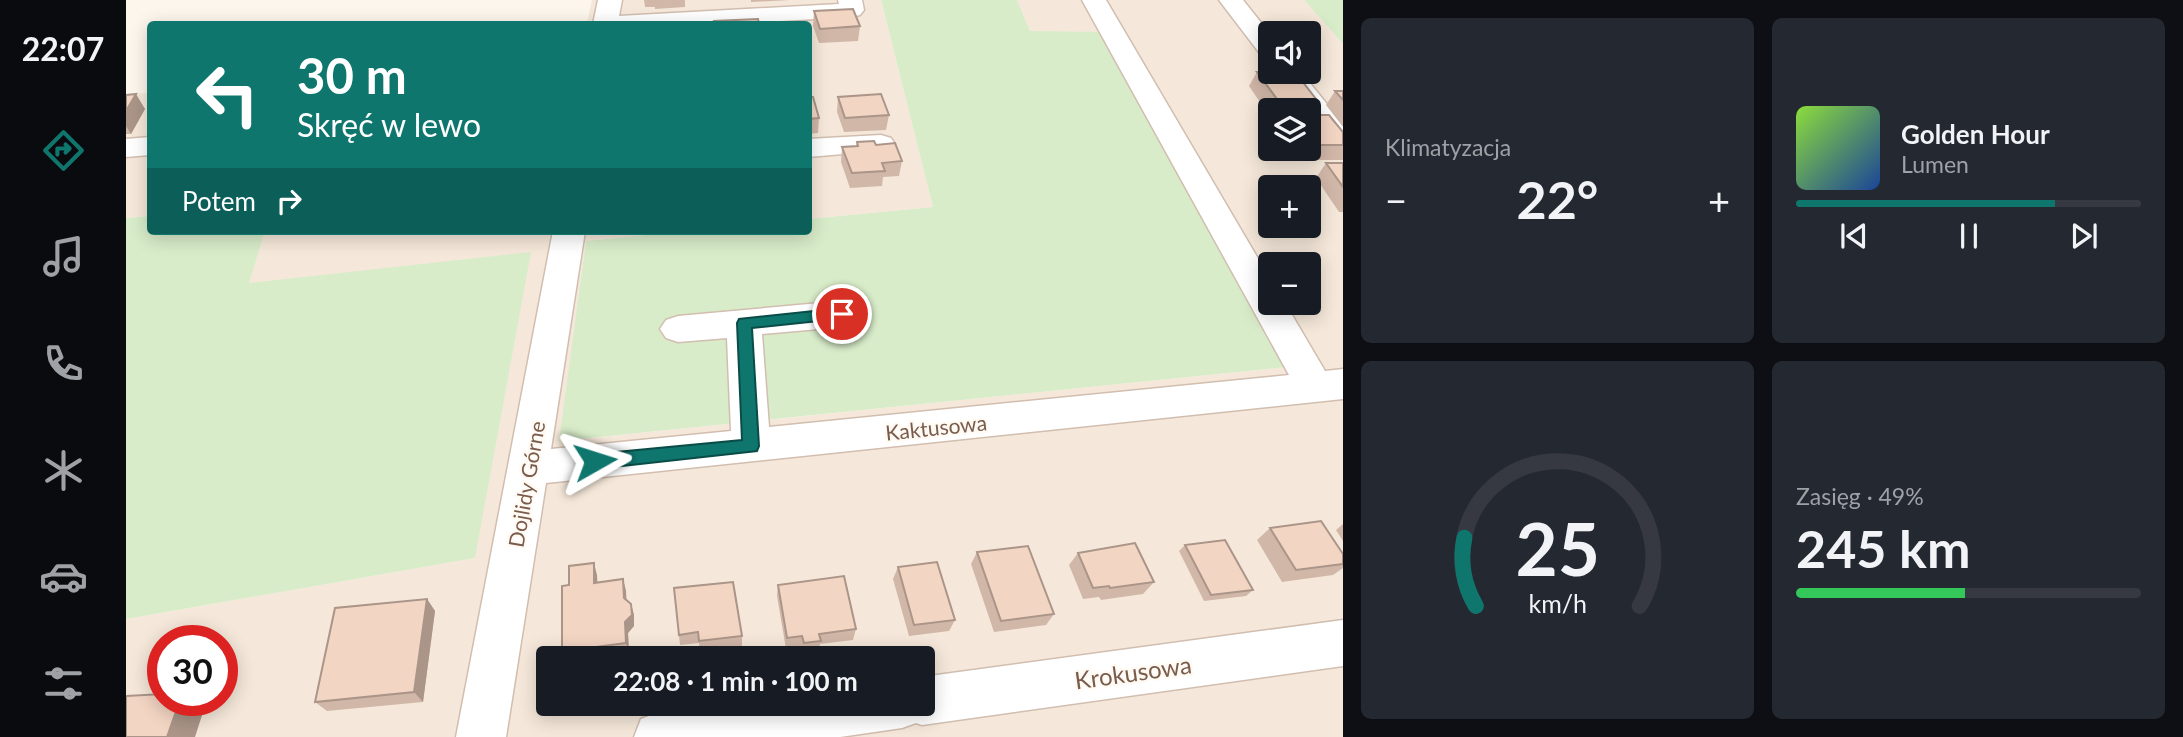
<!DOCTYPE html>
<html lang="pl">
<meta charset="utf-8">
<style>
body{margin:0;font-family:Lato,sans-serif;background:#242831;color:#f1f3f6;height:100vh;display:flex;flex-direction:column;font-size:26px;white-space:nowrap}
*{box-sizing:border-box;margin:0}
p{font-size:23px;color:#9ea1a6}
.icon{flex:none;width:38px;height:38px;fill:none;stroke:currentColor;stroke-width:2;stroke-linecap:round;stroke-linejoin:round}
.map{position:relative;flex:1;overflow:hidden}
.panel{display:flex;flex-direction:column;gap:18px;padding:18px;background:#0d0f14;width:840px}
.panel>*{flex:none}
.hud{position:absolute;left:21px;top:21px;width:665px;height:214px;border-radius:7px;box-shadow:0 4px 18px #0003;background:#0f766e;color:#fff;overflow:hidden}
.fabs{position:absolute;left:1132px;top:21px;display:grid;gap:14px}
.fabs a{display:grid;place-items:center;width:63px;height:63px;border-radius:7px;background:#171b24;box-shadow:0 4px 18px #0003;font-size:35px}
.speed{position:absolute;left:21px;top:625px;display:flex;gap:14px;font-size:35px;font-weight:700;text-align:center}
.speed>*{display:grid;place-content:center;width:91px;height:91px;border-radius:50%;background:#171b24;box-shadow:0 4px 18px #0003;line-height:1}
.speed .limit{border:10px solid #d22;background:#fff;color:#111}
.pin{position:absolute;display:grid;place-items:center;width:60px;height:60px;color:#fff;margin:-30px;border:4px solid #fff;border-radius:50%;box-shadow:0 2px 7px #0007}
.me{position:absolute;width:77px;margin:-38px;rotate:84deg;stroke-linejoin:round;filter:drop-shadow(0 0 5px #0008)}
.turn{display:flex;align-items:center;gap:24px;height:147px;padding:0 35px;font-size:32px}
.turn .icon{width:91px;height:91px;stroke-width:2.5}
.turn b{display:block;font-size:49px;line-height:60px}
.then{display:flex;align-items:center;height:66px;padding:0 35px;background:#0003;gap:14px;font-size:26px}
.big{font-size:52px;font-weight:700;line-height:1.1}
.panel .tile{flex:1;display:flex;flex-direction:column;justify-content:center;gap:10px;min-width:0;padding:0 24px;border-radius:10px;background:#242831}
.panel .dial{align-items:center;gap:0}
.dial svg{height:182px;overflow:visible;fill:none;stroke:#363941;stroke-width:7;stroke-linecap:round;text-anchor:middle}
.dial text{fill:#f1f3f6;stroke:none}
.song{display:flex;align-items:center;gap:21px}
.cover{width:84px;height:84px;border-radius:10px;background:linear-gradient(135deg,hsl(90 70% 55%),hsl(220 70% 35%))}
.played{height:7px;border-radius:4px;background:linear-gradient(90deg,#0f766e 75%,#363941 75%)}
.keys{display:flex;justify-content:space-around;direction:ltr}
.heat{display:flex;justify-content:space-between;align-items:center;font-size:38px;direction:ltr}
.charge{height:10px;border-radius:5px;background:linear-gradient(90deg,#34c759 49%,#363941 0)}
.panel .tiles{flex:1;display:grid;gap:18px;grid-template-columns:repeat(2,1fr)}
.trip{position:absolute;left:410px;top:646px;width:399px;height:70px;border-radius:7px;background:#171b24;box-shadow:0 4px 18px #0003;font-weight:700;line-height:70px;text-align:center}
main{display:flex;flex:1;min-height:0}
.menu{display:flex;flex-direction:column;width:126px;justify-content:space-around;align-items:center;background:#090b0e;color:#9ea1a6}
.menu .icon{width:49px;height:49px}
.menu .on{color:#0f766e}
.menu b{font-size:32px;color:#f1f3f6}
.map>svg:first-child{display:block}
.residential{fill:#f5e8da;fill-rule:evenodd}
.green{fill:#d8ecc9}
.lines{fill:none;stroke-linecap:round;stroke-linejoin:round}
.minor-casing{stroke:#d1beb0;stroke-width:3}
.minor{fill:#fff;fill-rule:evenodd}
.wall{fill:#d1b7a8}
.shaded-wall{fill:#aa9588}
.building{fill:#f3d5c3;stroke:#aa9588;stroke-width:2}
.route{fill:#0f766e;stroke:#0a4d48;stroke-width:2}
.labels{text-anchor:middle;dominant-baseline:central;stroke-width:5;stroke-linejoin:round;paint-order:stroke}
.street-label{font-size:21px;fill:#7a5c4d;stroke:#fffaf3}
.near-street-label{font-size:24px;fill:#7a5c4d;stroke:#fffaf3}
</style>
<main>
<nav class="menu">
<b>22:07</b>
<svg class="icon on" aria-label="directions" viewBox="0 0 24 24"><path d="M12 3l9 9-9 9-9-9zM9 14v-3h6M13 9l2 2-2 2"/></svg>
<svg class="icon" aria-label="music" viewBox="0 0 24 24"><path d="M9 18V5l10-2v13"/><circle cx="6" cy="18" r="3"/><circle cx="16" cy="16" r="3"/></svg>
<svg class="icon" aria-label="phone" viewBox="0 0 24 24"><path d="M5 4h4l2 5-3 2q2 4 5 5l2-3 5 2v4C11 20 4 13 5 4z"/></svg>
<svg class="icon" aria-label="climate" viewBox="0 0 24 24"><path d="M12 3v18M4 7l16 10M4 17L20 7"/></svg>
<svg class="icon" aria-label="car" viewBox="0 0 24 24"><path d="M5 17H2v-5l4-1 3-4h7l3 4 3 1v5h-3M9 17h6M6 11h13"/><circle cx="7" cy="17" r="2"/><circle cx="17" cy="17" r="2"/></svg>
<svg class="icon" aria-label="filters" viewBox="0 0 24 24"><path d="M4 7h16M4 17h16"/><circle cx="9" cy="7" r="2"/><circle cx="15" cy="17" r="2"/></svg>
</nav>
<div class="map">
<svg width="1217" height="737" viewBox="0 0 1217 737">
<rect width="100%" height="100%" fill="#fdf6ec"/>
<path class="residential" d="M466 0H755L807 207 683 219 682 24H461Z
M891 0H1178L1217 44V737H0V619L349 558 122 283 139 231H559L460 241 434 441 1160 367 904 31ZM1144 33H1183V72H1144ZM1144 110H1183V149H1144ZM1144 187H1183V226H1144ZM1144 264H1183V303H1144ZM37 640H96V700H37ZM422 658H796V704H422Z
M24 93V216L0 218V94Z"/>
<path class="green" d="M755 0H891L904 31 975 32 1161 367 433 441 460 241 559 231H682L683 219 807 207Z
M1178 0H1217V44Z
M24 216V231H139L123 283 405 252 349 558 0 619V218Z"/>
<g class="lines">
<g class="minor-casing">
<path id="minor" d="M472 0H496L493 16 713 4 712 0H736L738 10 734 15 726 17 598 24H467Z
M956 0H980L1144 279V303H1159L1199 371 1217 369V399L420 483 380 737H330L427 231H459L425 449 605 431 601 338 552 342 540 338 534 329 540 320 552 316 716 301 728 305 733 314 728 323 716 327 636 334 643 427 1163 375Z
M1093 0H1117L1144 34V57L1135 55Z
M1148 72H1175L1217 124V151C1203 147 1183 125 1183 110H1177Z
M755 135 765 138 769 144 765 150 682 157V139Z
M24 137V155L0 157V139Z
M1217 620V666L796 725 790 723 776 728 714 737H508L515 719 533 712 597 704H796V677Z"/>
</g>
<use href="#minor" class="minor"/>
</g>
<path class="wall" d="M518 0H559V7L529 9V7H519Z
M625 0H664L625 2Z
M688 11 734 26 732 41 693 43 687 26Z
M1131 72 1190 99 1183 110H1144V114H1142L1123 86Z
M1209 91H1217V127L1200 105Z
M0 95 19 109 5 134H0Z
M682 97 693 118 692 133 682 134Z
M712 97 763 115 760 130 718 132 711 112Z
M1183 115 1217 132V160H1176L1168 149H1183Z
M731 142 750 145 776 161 773 176 757 177 756 186 724 188 715 162 716 147 730 146Z
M1200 163H1217V212H1213L1190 178Z
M1217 524V541L1210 530Z
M1144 528 1217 554V568L1207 575 1156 582 1131 540Z
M1059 545 1127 590 1120 596 1078 601 1053 551Z
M851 552 928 614 920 625 868 632 845 564Z
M952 553 1028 582 1017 594 975 600 973 597 957 599 943 565Z
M772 567 829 620 823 631 783 636 767 579Z
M471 575V582L497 579 500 591V600L505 604 508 615V626L502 633 503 653 473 658H440L436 651 443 585Z
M652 585 730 629 727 640 694 644 692 652 676 654 674 647 660 649 651 596Z
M548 588 616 636V646L574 652 573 643 554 645Z
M301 599 309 611 297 702 201 711 189 702Z"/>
<path class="shaded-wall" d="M10 94 19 109 5 134 0 126V111Z
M468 563 471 575 472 594 468 583Z
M497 579 500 591 501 609 498 598Z
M301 599 309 611 297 702 288 692Z
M505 604 508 615V626L502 633 503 653 500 643 499 622Z
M54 700H69L79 706 69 737H41Z"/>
<path class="building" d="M727 9 734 26 694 29 688 11Z
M632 19 633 24H589L588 21Z
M1131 72H1169L1190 99H1151Z
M1209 91H1217V100Z
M10 94 0 111V95Z
M755 94 763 115 719 118 712 97Z
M682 97H687L693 118 682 119Z
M1183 115H1203L1217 132V145H1186L1183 142Z
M748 141 750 145 769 143 776 161 756 163 759 171 726 173 716 147 732 146 731 142Z
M1200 163H1217V187Z
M1195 521 1217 554V564L1170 570 1144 528Z
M1099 540 1127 590 1085 595 1059 545Z
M1009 543 1028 582 984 588 983 586 967 588 952 553Z
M902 546 928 614 875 621 851 552Z
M811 562 829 620 788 625 772 567Z
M468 563V583L497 579 498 598 505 604 506 615 499 622 500 643 469 647 470 658H444L443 650 436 651V586L443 585V566Z
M718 576 730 629 693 634 695 641 678 643 676 636 661 638 652 585Z
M607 582 616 636 573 641 572 632 553 635 548 588Z
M301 599 288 692 189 702 209 608Z
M37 694V700H54L41 737H0V696Z"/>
<path class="route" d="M716 308 721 310 723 314 721 318 626 328 633 446 631 451 469 469 463 467 461 461 463 456 469 454 616 440 611 323 613 319Z"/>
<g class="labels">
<g class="street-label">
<text transform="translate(810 427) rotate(-6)">Kaktusowa</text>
<text transform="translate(400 484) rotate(-80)">Dojlidy Górne</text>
</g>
<g class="near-street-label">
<text transform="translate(1007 672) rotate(-8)">Krokusowa</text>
</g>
</g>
</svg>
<div class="fabs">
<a><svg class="icon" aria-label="sound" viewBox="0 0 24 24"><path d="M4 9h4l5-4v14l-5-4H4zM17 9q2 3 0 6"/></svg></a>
<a><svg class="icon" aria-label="layers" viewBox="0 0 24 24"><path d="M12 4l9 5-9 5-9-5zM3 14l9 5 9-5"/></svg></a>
<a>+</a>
<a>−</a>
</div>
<div class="speed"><div class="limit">30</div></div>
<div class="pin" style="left:716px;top:314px;background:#d93025"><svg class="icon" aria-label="arrive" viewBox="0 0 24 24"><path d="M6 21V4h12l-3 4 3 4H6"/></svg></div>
<svg class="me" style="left:469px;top:461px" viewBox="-20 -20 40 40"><path d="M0-17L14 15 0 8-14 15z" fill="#0f766e" stroke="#fff" stroke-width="4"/></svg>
<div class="trip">22:08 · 1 min · 100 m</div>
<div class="hud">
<div class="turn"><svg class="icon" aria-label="left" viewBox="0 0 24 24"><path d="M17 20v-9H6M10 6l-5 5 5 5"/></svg><div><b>30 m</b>Skręć w lewo</div></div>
<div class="then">Potem<svg class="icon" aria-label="right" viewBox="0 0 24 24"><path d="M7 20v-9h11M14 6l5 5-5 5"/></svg></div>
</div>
</div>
<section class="panel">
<div class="tiles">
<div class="tile"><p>Klimatyzacja</p>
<div class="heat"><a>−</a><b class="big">22°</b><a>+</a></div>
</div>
<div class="tile">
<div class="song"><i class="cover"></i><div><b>Golden Hour</b><p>Lumen</p></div></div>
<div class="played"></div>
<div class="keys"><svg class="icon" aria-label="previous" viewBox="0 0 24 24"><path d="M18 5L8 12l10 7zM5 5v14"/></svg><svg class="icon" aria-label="pause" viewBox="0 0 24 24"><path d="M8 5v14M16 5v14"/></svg><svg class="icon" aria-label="next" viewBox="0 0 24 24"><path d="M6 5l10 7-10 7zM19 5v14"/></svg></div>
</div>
<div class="tile dial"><svg viewBox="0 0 100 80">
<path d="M14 69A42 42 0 1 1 86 69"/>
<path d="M14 69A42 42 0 0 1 9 39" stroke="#0f766e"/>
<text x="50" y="56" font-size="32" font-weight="700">25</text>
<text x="50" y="72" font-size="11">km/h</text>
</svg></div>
<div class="tile"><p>Zasięg · 49%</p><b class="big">245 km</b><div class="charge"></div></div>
</div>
</section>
</main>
